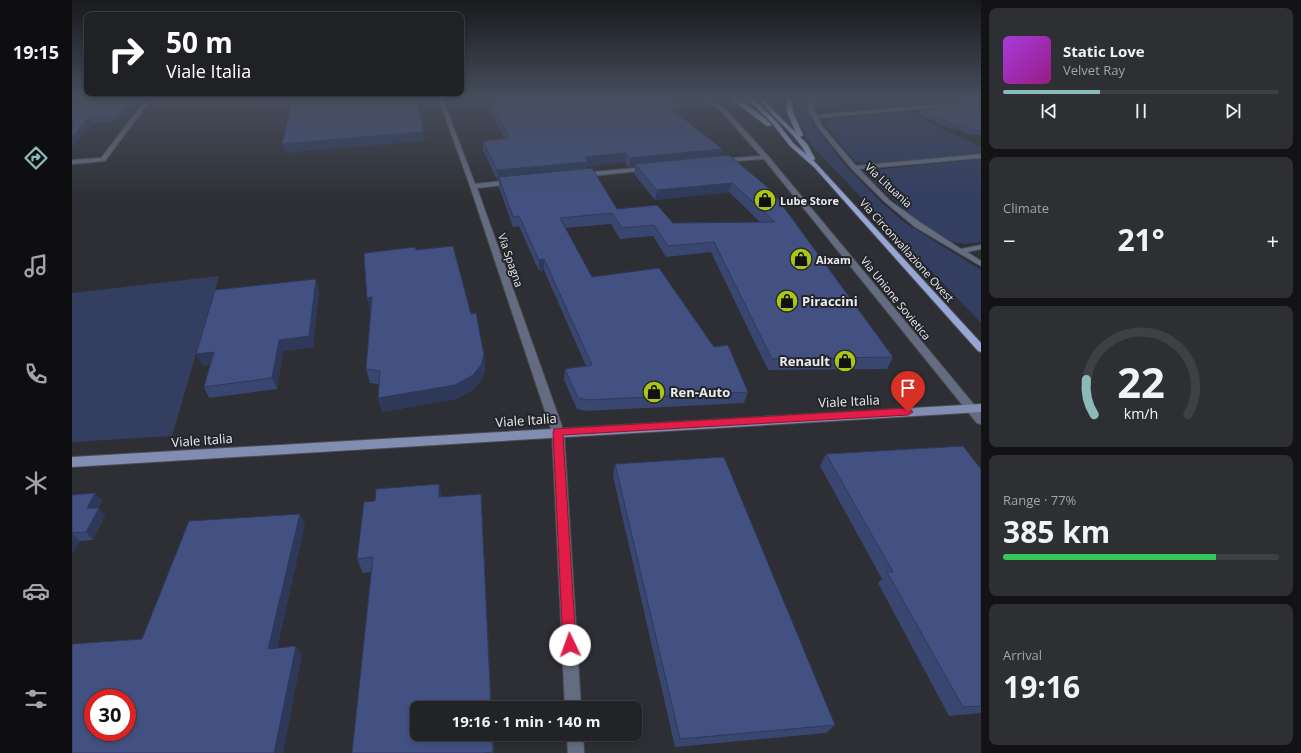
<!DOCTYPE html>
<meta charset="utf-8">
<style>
body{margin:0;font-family:"Open Sans",sans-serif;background:#2e2f33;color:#f1f3f6;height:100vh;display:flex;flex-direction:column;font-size:15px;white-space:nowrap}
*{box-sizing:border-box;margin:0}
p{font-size:13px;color:#a2a4a7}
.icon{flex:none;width:22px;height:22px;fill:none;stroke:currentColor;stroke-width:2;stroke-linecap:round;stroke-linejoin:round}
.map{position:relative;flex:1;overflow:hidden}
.drawer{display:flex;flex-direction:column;gap:8px;padding:8px;background:#131315;width:320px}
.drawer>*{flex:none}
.top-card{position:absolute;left:12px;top:12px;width:380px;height:84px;border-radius:8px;box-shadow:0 2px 6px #0003,0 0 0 1px #3f4044;background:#202124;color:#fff;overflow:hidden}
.speed{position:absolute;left:12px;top:689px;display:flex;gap:8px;font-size:20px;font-weight:700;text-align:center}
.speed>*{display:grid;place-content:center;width:52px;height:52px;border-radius:50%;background:#222327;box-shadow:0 2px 6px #0003,0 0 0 1px #3f4044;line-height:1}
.speed .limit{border:6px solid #d22;background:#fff;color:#111}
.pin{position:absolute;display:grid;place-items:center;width:34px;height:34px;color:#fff;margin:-41px -17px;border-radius:50% 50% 50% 0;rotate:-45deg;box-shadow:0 0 4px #0007}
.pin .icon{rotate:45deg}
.me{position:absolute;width:44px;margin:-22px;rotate:357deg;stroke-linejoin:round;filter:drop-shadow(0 0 3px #0008)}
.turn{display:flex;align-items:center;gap:14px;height:84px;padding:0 16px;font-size:18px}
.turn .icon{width:52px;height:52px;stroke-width:2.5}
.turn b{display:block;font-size:28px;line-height:34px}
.big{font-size:30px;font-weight:700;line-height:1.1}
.drawer .tile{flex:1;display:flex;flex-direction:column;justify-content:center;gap:6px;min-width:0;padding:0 14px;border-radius:8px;background:#2e2f33}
.drawer .dial{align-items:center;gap:0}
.dial svg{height:104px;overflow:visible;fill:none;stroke:#3f4044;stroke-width:7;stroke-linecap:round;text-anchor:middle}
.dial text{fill:#f1f3f6;stroke:none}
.song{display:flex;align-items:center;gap:12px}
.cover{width:48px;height:48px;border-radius:6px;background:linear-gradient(135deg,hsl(280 70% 55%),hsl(310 70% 35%))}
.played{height:4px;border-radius:2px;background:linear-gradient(90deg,#8bbbb9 35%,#3f4044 35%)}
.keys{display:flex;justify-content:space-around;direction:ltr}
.heat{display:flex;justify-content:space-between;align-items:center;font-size:22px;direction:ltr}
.charge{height:6px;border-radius:3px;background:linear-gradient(90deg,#34c759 77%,#3f4044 0)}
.trip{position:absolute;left:338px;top:701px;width:232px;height:40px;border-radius:8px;background:#222327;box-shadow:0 2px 6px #0003,0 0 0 1px #3f4044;font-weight:700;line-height:40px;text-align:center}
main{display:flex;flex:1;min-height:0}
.dock{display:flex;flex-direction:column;width:72px;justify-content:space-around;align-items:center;background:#0e0e10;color:#a2a4a7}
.dock .icon{width:28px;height:28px}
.dock .active{color:#8bbbb9}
.dock b{font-size:18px;color:#f1f3f6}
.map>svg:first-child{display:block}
.green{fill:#333e61}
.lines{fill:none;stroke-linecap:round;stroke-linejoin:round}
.street-casing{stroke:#4b4d52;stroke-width:2}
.secondary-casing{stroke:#4b4d52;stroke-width:2}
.primary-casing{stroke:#4b4d52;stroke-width:2}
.street{fill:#646c82;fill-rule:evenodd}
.secondary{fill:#818db1;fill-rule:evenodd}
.primary{fill:#97a7d5;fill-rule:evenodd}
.wall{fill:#39466f;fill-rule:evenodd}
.shaded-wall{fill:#2e395a}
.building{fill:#425181;stroke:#2e395a;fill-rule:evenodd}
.route{fill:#e11d48;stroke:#92132f}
.labels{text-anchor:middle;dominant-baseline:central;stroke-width:4;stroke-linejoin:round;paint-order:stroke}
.far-street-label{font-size:11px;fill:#eaecef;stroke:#23252a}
.far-poi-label{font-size:11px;font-weight:bold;fill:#eaecef;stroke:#23252a;text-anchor:start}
.poi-label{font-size:13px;font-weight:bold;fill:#eaecef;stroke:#23252a;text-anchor:start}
.street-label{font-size:13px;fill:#eaecef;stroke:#23252a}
</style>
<main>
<nav class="dock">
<b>19:15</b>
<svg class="icon active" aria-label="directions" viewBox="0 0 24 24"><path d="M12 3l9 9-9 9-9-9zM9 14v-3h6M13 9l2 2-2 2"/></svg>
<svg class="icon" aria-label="music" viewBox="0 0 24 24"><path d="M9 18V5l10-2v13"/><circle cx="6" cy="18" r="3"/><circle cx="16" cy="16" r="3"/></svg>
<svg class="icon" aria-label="phone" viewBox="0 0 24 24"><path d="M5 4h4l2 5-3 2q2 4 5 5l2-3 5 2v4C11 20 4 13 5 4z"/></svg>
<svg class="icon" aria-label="climate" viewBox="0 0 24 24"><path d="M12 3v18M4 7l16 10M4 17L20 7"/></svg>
<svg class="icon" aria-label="car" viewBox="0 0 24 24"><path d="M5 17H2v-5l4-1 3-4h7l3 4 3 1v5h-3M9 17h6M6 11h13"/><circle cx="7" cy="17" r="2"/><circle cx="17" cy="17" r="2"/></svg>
<svg class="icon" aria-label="filters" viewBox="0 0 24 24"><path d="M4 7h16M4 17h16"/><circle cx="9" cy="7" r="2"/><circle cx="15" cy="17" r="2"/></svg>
</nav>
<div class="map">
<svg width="909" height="753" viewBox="0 0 909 753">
<rect width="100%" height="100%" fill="#2d2f34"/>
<path class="green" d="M692 97H707L711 113H704Z
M719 97H735L734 110 741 125 773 165 810 203 832 222 909 270V323L742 148C728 129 722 121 719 97Z
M835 112 909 147V153L800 164 783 161 753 124 754 122 762 119Z
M909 159V242L892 244 881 242 855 227 836 213 797 176 798 172 802 170Z
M147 276 100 436 0 442V293Z"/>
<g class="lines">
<g class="street-casing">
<path id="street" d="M366 97H370L403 184 441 180 444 182 441 184 405 188 492 432 509 708H493L480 432 398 186Z
M630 97H635L655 111 696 156 909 413V424L905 423 692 159 648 162 647 161 650 159 689 156 651 113Z
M739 97H743L742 110 745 115 909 101V103L746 118 751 127 784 166 909 154V158L787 169 817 200 849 223 889 249 909 245V249L895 252 909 261V266L843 227 813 202 780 169 747 129 736 110Z
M73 101 77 102 33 161 0 164V160L29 158Z
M574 167 576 168V170L511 177 508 175 511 173Z
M495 734H511L512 753H496Z"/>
</g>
<g class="secondary-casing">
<path id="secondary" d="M909 404V412L0 467V457Z"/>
</g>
<g class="primary-casing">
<path id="primary" d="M656 97C669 97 690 116 700 125L695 126Z
M674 97H679L704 121 722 144 735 155C723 132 700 118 686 97H691L696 105 724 133 715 112V97H719L721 112 731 135 728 137 735 144 743 159 741 160 909 343V352L906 351 742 167 718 146 700 123Z"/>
</g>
<use href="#street" class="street"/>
<use href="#secondary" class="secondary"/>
<use href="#primary" class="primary"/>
</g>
<path class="wall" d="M0 97H69L46 121 20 123 0 147Z
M410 97H600L612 106 610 114 607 115 650 149 648 156 821 357 815 369 696 370 639 252 594 257 581 236 548 239 539 224 493 228 520 277 642 347 676 392 672 403 514 411 505 409 492 380 493 369 514 366 472 270 467 271 447 226 441 227 427 187V180H425L411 150V141L433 139ZM553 162 557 168 563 167 562 174 583 200 657 192 689 223H601L545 209 515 169V166Z
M855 97H909L866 103Z
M909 104V134L899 135 887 130H882L847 114 848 110Z
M344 250 399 314 412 355 413 369 410 379 402 389 384 399 310 412 306 398 307 384 298 383 294 369 299 311H298Z
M247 290 241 347 211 351 205 389 137 398 132 387 138 364 130 365Z
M754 454 909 469V713L877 716 806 583 810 579 748 466Z
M543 464 763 725 754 733 603 747 541 476Z
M367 484 369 497 410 509 345 734H421L422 753H280L299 572 291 573 285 559 303 501Z
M23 493 30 501 26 508 33 515 21 540 8 541 0 554V495Z"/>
<path class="shaded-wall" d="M62 97H69L46 121 44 116Z
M179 97H223L224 101 182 104Z
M880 97H909V99L866 103 869 98Z
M612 106 610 114 596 116 597 107Z
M17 117 20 123 0 147V138Z
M889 125 887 130H882L884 126Z
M352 132 353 141 213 153 210 144Z
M650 149 648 159 563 164V167L557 168 558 158Z
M554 153 553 162 515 166V172L427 177V180H425V170L513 157Z
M660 183 657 192 583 200 585 190Z
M472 259V270L467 271V260Z
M244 279 247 290 241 347 211 351 205 389 200 378 207 340Z
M300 297 303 311H298L295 298Z
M142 352 147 363 130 365 124 354Z
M412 355 413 369 410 379 402 389 384 399 310 412 306 398Z
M367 484 370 499 367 497Z
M23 493 30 501 22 516 15 508Z
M409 494 410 509 420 708H419Z
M27 508 33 515 21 540 14 532Z
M228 514 233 525 203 659 196 649Z
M0 533 8 541 0 554Z
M224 646 230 656 211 753H202Z
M420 734H421L422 753H421Z"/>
<path class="building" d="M0 97H62L44 116 17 117 0 138Z
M221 97H344L352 132 210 144Z
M414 97H600L612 106 597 107 650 149 558 158 554 153 513 157 516 162 425 170 411 141 438 138Z
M867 97H880L869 98Z
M907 103 909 104V130L901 131 889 125 884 126 848 110Z
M657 155 700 191 821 357 700 359 642 242 596 246 582 225 550 228 540 213 488 218 520 277 587 268 642 347 656 345 676 392 516 400 506 398 493 369 520 365 472 259 467 260 447 216 441 217 427 177 520 168 545 209 585 205 601 223 703 222 660 183 585 190 563 164Z
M381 246 399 314 404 313 412 355 409 365 401 375 383 385 306 398 308 371 294 369 300 297 295 298 292 255 293 253 343 247 344 250Z
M244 279 237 336 207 340 200 378 132 387 142 352 124 354 143 290Z
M891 446 909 469V706L891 707 815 572H821L754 454Z
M652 457 763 725 608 739 543 464Z
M367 484V497L409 494 419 708H345V734H420L421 752 411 753H280L301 557 285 559 292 502 303 501 304 489Z
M23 493 15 508H27L14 532 0 533V495Z
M228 514 196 649 224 646 202 753H0V644L70 639 117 521ZM21 698H55V732H21Z"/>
<linearGradient id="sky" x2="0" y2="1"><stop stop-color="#191a1d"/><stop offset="0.48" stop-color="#464d5c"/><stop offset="1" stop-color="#464d5c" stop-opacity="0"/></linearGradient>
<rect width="909" height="203" fill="url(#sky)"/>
<path class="route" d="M836 408 841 412 836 415 491 435 504 645 503 650 498 652 493 650 491 645 481 432 482 429Z"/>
<defs>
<g id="shop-disc" transform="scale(1.15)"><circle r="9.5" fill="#abc615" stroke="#23252a"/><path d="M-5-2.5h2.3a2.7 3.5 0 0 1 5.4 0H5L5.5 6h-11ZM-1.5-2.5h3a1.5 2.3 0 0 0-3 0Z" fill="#111"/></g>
</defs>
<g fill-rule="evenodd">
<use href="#shop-disc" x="693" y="200"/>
<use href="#shop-disc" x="729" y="259"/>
<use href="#shop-disc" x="715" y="301"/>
<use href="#shop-disc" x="773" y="361"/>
<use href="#shop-disc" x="582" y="392"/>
</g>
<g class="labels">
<g class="far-street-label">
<text transform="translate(817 185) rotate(43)">Via Lituania</text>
<text transform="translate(835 250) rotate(48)">Via Circonvallazione Ovest</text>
<text transform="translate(439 260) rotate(71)">Via Spagna</text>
<text transform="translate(824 298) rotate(51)">Via Unione Sovietica</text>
</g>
<g class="far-poi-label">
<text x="708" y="200">Lube Store</text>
<text x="744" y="259">Aixam</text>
</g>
<g class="poi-label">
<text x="730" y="301">Piraccini</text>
<text x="758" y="361" text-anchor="end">Renault</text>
<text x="598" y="392">Ren-Auto</text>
</g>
<g class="street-label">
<text transform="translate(777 401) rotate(-3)">Viale Italia</text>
<text transform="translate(454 420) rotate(-4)">Viale Italia</text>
<text transform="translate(130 440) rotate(-4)">Viale Italia</text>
</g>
</g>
</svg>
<div class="speed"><div class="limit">30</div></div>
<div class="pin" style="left:836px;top:412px;background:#d93025"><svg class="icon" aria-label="arrive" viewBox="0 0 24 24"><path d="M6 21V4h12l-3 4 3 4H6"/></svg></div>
<svg class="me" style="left:498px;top:645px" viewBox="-20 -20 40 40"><circle r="19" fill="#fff"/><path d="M0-13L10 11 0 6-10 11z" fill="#e11d48"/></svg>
<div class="trip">19:16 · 1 min · 140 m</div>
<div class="top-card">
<div class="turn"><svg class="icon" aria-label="right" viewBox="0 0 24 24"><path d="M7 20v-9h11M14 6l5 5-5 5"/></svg><div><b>50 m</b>Viale Italia</div></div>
</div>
</div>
<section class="drawer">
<div class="tile">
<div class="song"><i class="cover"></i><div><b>Static Love</b><p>Velvet Ray</p></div></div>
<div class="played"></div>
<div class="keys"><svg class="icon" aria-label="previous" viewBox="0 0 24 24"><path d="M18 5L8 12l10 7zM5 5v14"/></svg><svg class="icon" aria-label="pause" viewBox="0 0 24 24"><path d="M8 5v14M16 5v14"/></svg><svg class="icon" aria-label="next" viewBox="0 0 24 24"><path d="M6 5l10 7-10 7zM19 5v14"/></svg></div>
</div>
<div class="tile"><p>Climate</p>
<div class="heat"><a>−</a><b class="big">21°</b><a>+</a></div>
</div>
<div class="tile dial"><svg viewBox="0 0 100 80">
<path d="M14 69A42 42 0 1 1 86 69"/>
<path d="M14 69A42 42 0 0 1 8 42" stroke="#8bbbb9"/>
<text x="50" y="56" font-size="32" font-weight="700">22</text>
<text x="50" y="72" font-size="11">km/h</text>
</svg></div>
<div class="tile"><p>Range · 77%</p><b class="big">385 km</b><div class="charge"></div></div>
<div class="tile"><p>Arrival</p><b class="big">19:16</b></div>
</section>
</main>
